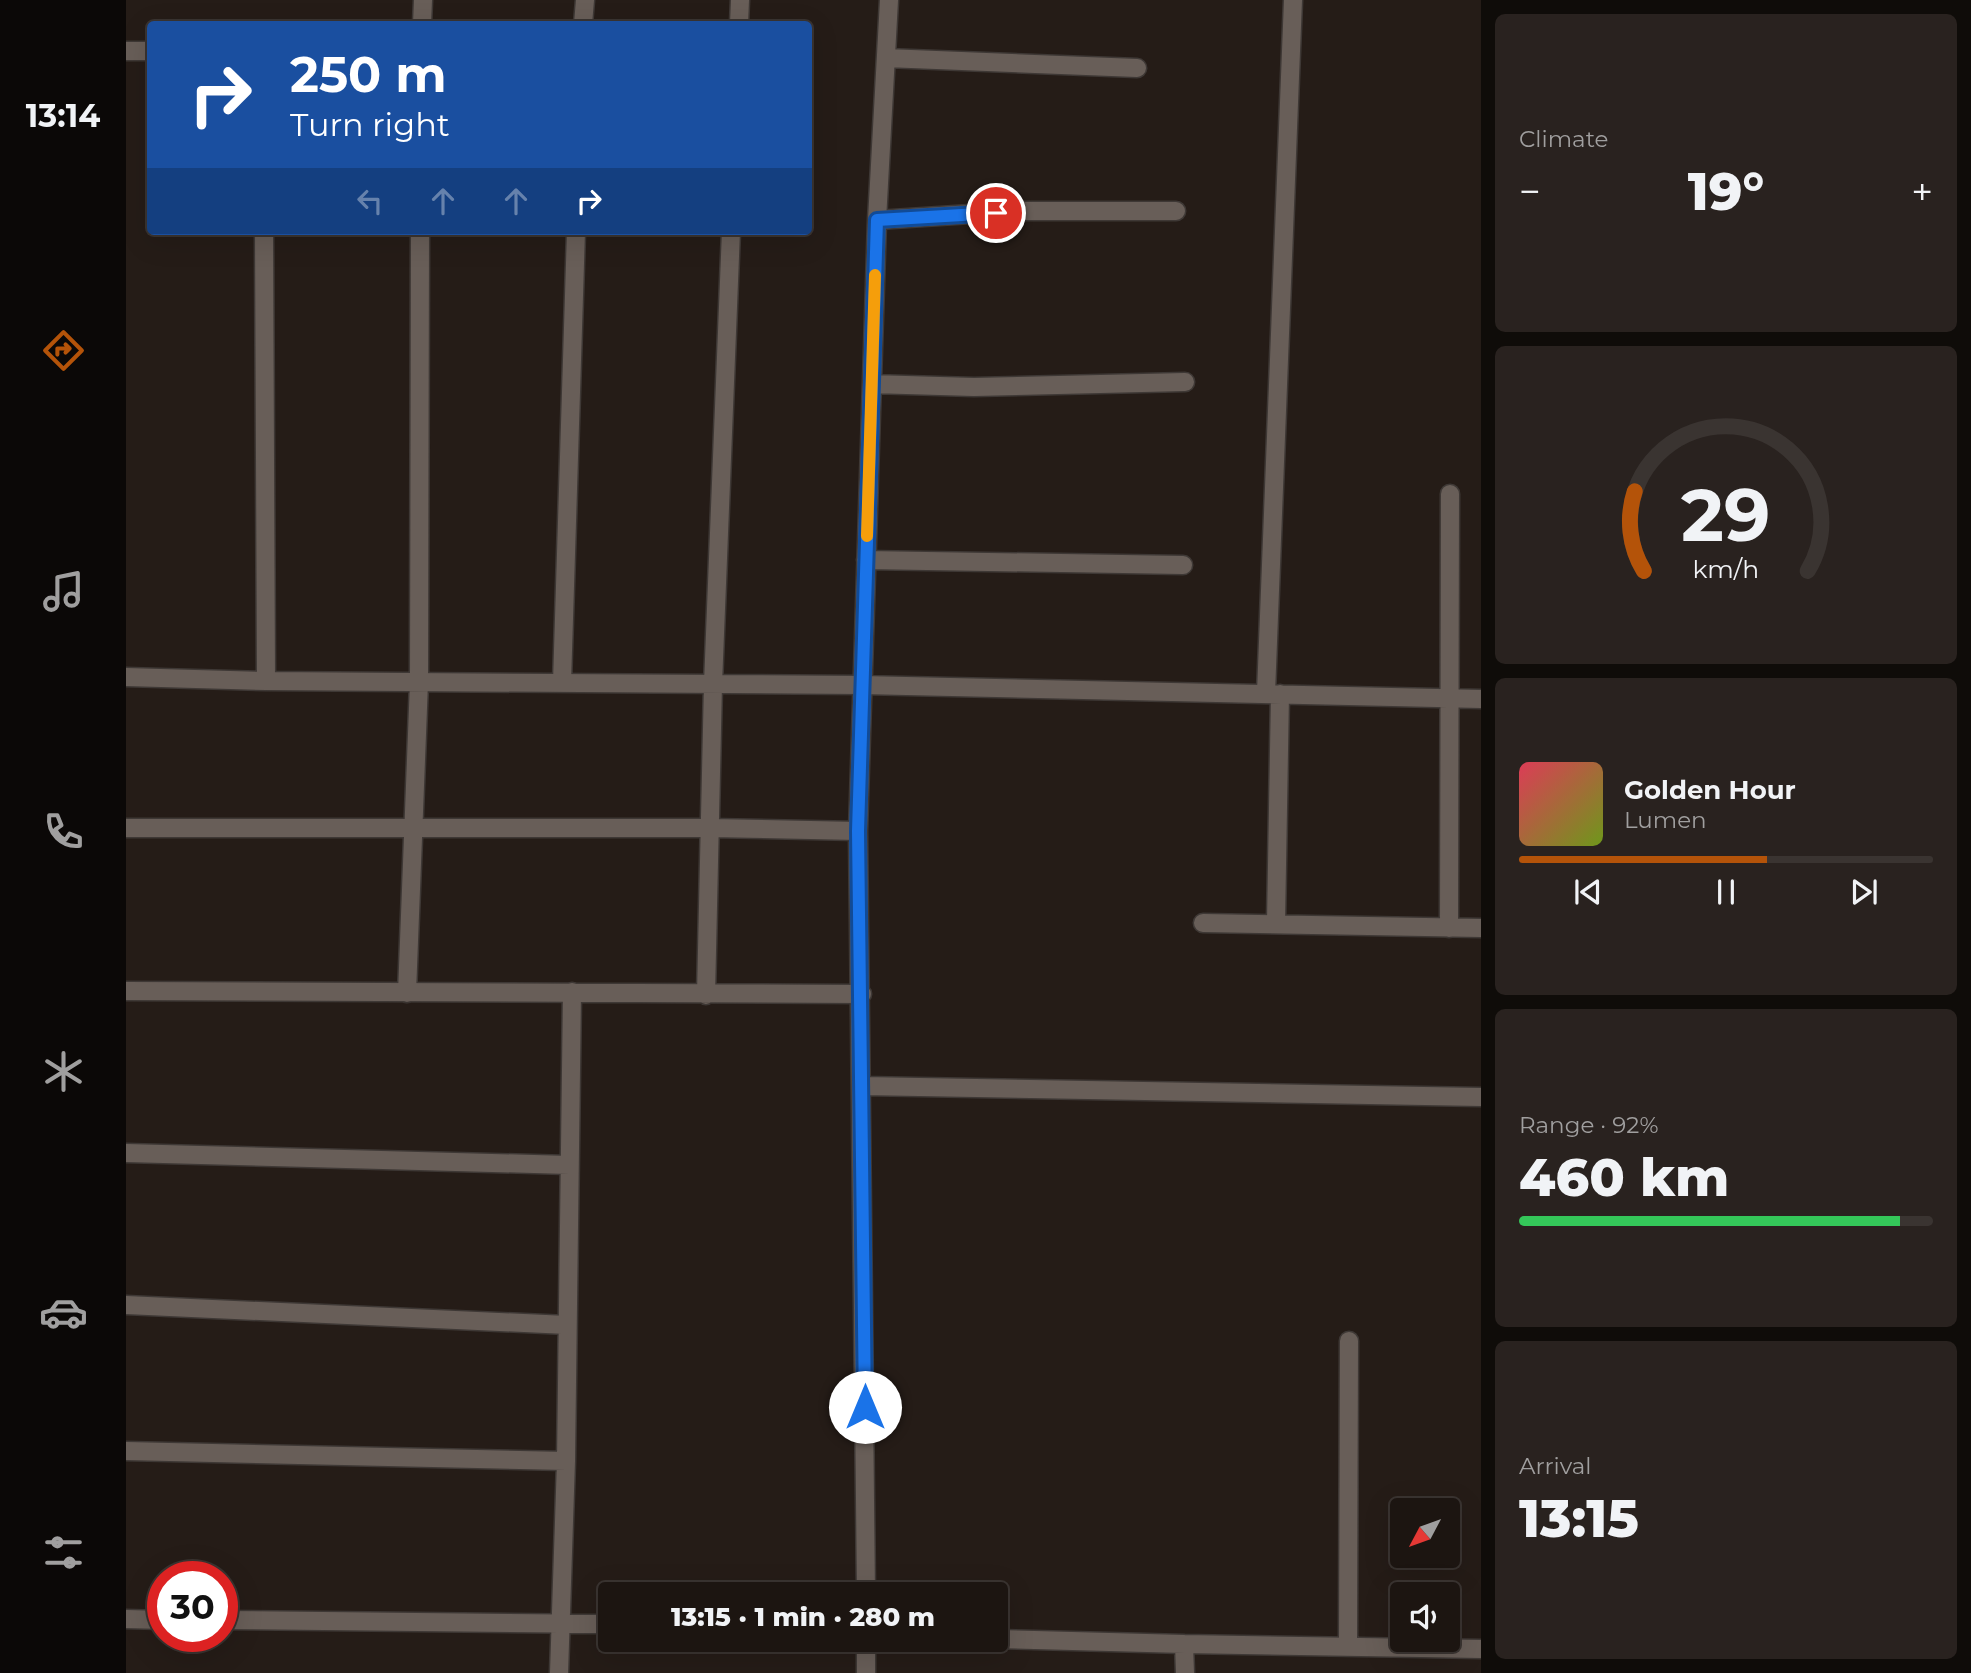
<!DOCTYPE html>
<meta charset="utf-8">
<style>
body{margin:0;font-family:Montserrat,sans-serif;background:#29221f;color:#f1f3f6;height:100vh;display:flex;flex-direction:column;font-size:26px;white-space:nowrap}
*{box-sizing:border-box;margin:0}
p{font-size:23px;color:#a09f9f}
.icon{flex:none;width:38px;height:38px;fill:none;stroke:currentColor;stroke-width:2;stroke-linecap:round;stroke-linejoin:round}
.map{position:relative;flex:1;overflow:hidden}
.side{display:flex;flex-direction:column;gap:14px;padding:14px;background:#0f0c09;width:490px}
.side>*{flex:none}
.banner{position:absolute;left:21px;top:21px;width:665px;height:214px;border-radius:7px;box-shadow:0 7px 28px #0002,0 0 0 2px #3a3431;background:#1a4fa0;color:#fff;overflow:hidden}
.needle{width:46px;rotate:229deg}
.tools{position:absolute;left:1264px;top:1498px;display:grid;gap:14px}
.tools a{display:grid;place-items:center;width:70px;height:70px;border-radius:7px;background:#1c1511;box-shadow:0 7px 28px #0002,0 0 0 2px #3a3431;font-size:35px}
.speed{position:absolute;left:21px;top:1561px;display:flex;gap:14px;font-size:35px;font-weight:700;text-align:center}
.speed>*{display:grid;place-content:center;width:91px;height:91px;border-radius:50%;background:#1c1511;box-shadow:0 7px 28px #0002,0 0 0 2px #3a3431;line-height:1}
.speed .limit{border:10px solid #d22;background:#fff;color:#111}
.pin{position:absolute;display:grid;place-items:center;width:60px;height:60px;color:#fff;margin:-30px;border:4px solid #fff;border-radius:50%;box-shadow:0 2px 7px #0007}
.me{position:absolute;width:77px;margin:-38px;rotate:0deg;stroke-linejoin:round;filter:drop-shadow(0 0 5px #0008)}
.turn{display:flex;align-items:center;gap:24px;height:147px;padding:0 28px;font-size:32px}
.turn .icon{width:91px;height:91px;stroke-width:2.5}
.turn b{display:block;font-size:49px;line-height:60px}
.lanes{display:flex;align-items:center;height:66px;padding:0 28px;background:#0003;justify-content:center;gap:35px;direction:ltr}
.lanes .off{opacity:.35}
.big{font-size:52px;font-weight:800;line-height:1.1}
.side .card{flex:1;display:flex;flex-direction:column;justify-content:center;gap:10px;min-width:0;padding:0 24px;border-radius:10px;background:#29221f}
.side .dial{align-items:center;gap:0}
.dial svg{height:182px;overflow:visible;fill:none;stroke:#3a3431;stroke-width:7;stroke-linecap:round;text-anchor:middle}
.dial text{fill:#f1f3f6;stroke:none}
.song{display:flex;align-items:center;gap:21px}
.cover{width:84px;height:84px;border-radius:10px;background:linear-gradient(135deg,hsl(350 70% 55%),hsl(80 70% 35%))}
.played{height:7px;border-radius:4px;background:linear-gradient(90deg,#b45309 60%,#3a3431 60%)}
.keys{display:flex;justify-content:space-around;direction:ltr}
.heat{display:flex;justify-content:space-between;align-items:center;font-size:38px;direction:ltr}
.charge{height:10px;border-radius:5px;background:linear-gradient(90deg,#34c759 92%,#3a3431 0)}
.trip{position:absolute;left:472px;top:1582px;width:410px;height:70px;border-radius:7px;background:#1c1511;box-shadow:0 7px 28px #0002,0 0 0 2px #3a3431;font-weight:800;line-height:70px;text-align:center}
main{display:flex;flex:1;min-height:0}
.dock{display:flex;flex-direction:column;width:126px;justify-content:space-around;align-items:center;background:#0b0807;color:#a09f9f}
.dock .icon{width:49px;height:49px}
.dock .current{color:#b45309}
.dock b{font-size:32px;color:#f1f3f6}
.map>svg:first-child{display:block}
.lines{fill:none;stroke-linecap:round;stroke-linejoin:round}
.street-casing{stroke:#3e3835;stroke-width:21}
.street{stroke:#685e58;stroke-width:18}
.route-casing{stroke:#114b97;stroke-width:18}
.route{stroke:#1a73e8;stroke-width:12}
.slow{stroke:#f59e0b;stroke-width:12}
</style>
<main>
<nav class="dock">
<b>13:14</b>
<svg class="icon current" aria-label="directions" viewBox="0 0 24 24"><path d="M12 3l9 9-9 9-9-9zM9 14v-3h6M13 9l2 2-2 2"/></svg>
<svg class="icon" aria-label="music" viewBox="0 0 24 24"><path d="M9 18V5l10-2v13"/><circle cx="6" cy="18" r="3"/><circle cx="16" cy="16" r="3"/></svg>
<svg class="icon" aria-label="phone" viewBox="0 0 24 24"><path d="M5 4h4l2 5-3 2q2 4 5 5l2-3 5 2v4C11 20 4 13 5 4z"/></svg>
<svg class="icon" aria-label="climate" viewBox="0 0 24 24"><path d="M12 3v18M4 7l16 10M4 17L20 7"/></svg>
<svg class="icon" aria-label="car" viewBox="0 0 24 24"><path d="M5 17H2v-5l4-1 3-4h7l3 4 3 1v5h-3M9 17h6M6 11h13"/><circle cx="7" cy="17" r="2"/><circle cx="17" cy="17" r="2"/></svg>
<svg class="icon" aria-label="filters" viewBox="0 0 24 24"><path d="M4 7h16M4 17h16"/><circle cx="9" cy="7" r="2"/><circle cx="15" cy="17" r="2"/></svg>
</nav>
<div class="map">
<svg width="1355" height="1673" viewBox="0 0 1355 1673">
<rect width="100%" height="100%" fill="#251c17"/>
<g class="lines">
<g class="street-casing">
<path id="street" d="M296 24 297 0
M457 24 459 0
M613 24 614 0
M0 51H24
M760 58 1011 68
M751 220 893 211H1050
M138 231 140 681
M746 384 848 387 1059 382
M740 560 1057 565
M0 677 140 681 736 685 1355 699
M436 683 450 231
M1140 693 1167 0
M0 828H585L732 831
M1150 922 1154 694
M1077 923 1355 928
M1323 928 1324 494
M0 991 736 994
M281 993 293 682 294 231
M580 995 587 684 605 231
M737 1086 1355 1097
M0 1153 443 1165
M0 1305 441 1325
M0 1451 440 1461
M740 1594 732 831 751 220 763 0
M0 1619 37 1620
M96 1620 485 1624
M870 1639 1058 1644 1059 1673
M740 1640V1673
M1058 1644 1355 1649
M1222 1644 1223 1341
M433 1673 440 1461 446 992"/>
</g>
<use href="#street" class="street"/>
</g>
<g class="lines">
<g class="route-casing">
<path id="route" d="M739 1407 732 831 751 220 870 213"/>
</g>
<use href="#route" class="route"/>
<path class="slow" d="M741 536 749 275"/>
</g>
</svg>
<div class="tools">
<a><svg class="needle" viewBox="-14 -14 28 28"><path d="M0-13l5 13h-10z" fill="#e53935"/><path d="M0 13l5-13h-10z" fill="#a09f9f"/></svg></a>
<a><svg class="icon" aria-label="sound" viewBox="0 0 24 24"><path d="M4 9h4l5-4v14l-5-4H4zM17 9q2 3 0 6"/></svg></a>
</div>
<div class="speed"><div class="limit">30</div></div>
<div class="pin" style="left:870px;top:213px;background:#d93025"><svg class="icon" aria-label="arrive" viewBox="0 0 24 24"><path d="M6 21V4h12l-3 4 3 4H6"/></svg></div>
<svg class="me" style="left:739px;top:1407px" viewBox="-20 -20 40 40"><circle r="19" fill="#fff"/><path d="M0-13L10 11 0 6-10 11z" fill="#1a73e8"/></svg>
<div class="trip">13:15 · 1 min · 280 m</div>
<div class="banner">
<div class="turn"><svg class="icon" aria-label="right" viewBox="0 0 24 24"><path d="M7 20v-9h11M14 6l5 5-5 5"/></svg><div><b>250 m</b>Turn right</div></div>
<div class="lanes"><svg class="icon off" aria-label="left" viewBox="0 0 24 24"><path d="M17 20v-9H6M10 6l-5 5 5 5"/></svg><svg class="icon off" aria-label="ahead" viewBox="0 0 24 24"><path d="M12 20V5M6 11l6-6 6 6"/></svg><svg class="icon off" aria-label="ahead" viewBox="0 0 24 24"><path d="M12 20V5M6 11l6-6 6 6"/></svg><svg class="icon" aria-label="right" viewBox="0 0 24 24"><path d="M7 20v-9h11M14 6l5 5-5 5"/></svg></div>
</div>
</div>
<section class="side">
<div class="card"><p>Climate</p>
<div class="heat"><a>−</a><b class="big">19°</b><a>+</a></div>
</div>
<div class="card dial"><svg viewBox="0 0 100 80">
<path d="M14 69A42 42 0 1 1 86 69"/>
<path d="M14 69A42 42 0 0 1 10 34" stroke="#b45309"/>
<text x="50" y="56" font-size="32" font-weight="700">29</text>
<text x="50" y="72" font-size="11">km/h</text>
</svg></div>
<div class="card">
<div class="song"><i class="cover"></i><div><b>Golden Hour</b><p>Lumen</p></div></div>
<div class="played"></div>
<div class="keys"><svg class="icon" aria-label="previous" viewBox="0 0 24 24"><path d="M18 5L8 12l10 7zM5 5v14"/></svg><svg class="icon" aria-label="pause" viewBox="0 0 24 24"><path d="M8 5v14M16 5v14"/></svg><svg class="icon" aria-label="next" viewBox="0 0 24 24"><path d="M6 5l10 7-10 7zM19 5v14"/></svg></div>
</div>
<div class="card"><p>Range · 92%</p><b class="big">460 km</b><div class="charge"></div></div>
<div class="card"><p>Arrival</p><b class="big">13:15</b></div>
</section>
</main>
